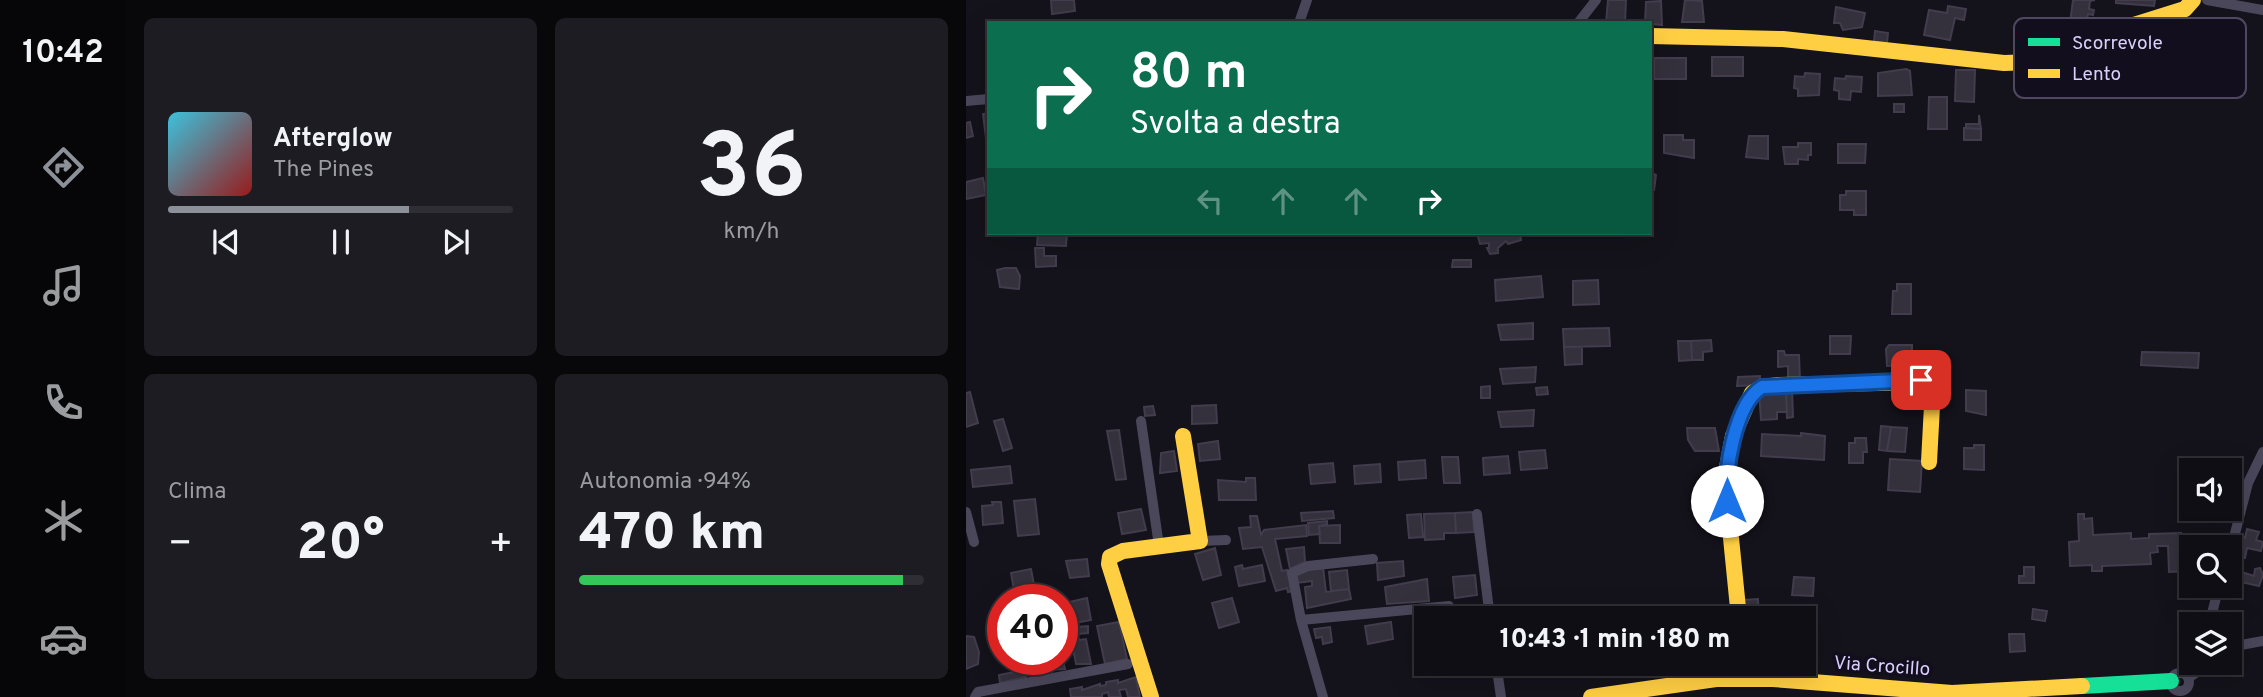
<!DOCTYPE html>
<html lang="it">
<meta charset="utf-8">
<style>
body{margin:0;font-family:Overpass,sans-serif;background:#1d1c22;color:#f1f3f6;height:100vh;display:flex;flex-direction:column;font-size:26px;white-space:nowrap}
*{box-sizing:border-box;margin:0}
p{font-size:23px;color:#9b9ca0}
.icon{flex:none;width:38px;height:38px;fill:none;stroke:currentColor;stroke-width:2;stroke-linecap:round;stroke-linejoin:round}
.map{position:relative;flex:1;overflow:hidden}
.sheet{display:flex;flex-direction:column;gap:18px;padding:18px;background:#08080b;width:840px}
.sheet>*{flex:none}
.top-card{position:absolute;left:21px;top:21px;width:665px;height:214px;border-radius:0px;box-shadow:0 7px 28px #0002,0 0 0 2px #2f2e34;background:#0b6e4f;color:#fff;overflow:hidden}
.fabs{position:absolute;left:1213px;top:458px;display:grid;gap:14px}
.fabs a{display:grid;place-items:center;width:63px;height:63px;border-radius:0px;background:#0f0e14;box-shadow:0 7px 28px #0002,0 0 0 2px #2f2e34;font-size:35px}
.speed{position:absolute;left:21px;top:584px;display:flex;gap:14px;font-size:35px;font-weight:700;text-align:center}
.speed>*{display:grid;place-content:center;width:91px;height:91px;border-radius:50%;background:#0f0e14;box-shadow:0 7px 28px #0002,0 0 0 2px #2f2e34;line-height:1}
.speed .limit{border:10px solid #d22;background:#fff;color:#111}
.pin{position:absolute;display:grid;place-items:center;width:60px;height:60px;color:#fff;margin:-30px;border-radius:14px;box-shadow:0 4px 10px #0006}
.me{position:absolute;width:77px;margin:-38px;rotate:0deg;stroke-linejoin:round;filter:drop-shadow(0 0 5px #0008)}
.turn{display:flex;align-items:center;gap:24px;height:147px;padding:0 28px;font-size:32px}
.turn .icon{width:91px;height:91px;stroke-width:2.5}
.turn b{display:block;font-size:49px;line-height:60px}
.lanes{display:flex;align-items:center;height:66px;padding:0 28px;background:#0003;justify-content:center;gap:35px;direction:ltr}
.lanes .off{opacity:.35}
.big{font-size:52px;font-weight:800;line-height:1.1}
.sheet .widget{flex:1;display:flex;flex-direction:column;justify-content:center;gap:10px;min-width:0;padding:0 24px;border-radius:10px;background:#1d1c22}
.sheet .dial{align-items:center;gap:0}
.dial b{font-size:91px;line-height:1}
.song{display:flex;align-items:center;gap:21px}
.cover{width:84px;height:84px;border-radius:10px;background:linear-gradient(135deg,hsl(190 70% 55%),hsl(0 70% 35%))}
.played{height:7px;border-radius:4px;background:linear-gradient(90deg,#8c9099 70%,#2f2e34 70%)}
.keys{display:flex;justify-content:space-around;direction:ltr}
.heat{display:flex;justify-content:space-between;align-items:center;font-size:38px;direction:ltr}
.charge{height:10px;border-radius:5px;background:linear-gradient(90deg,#34c759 94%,#2f2e34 0)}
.sheet .tiles{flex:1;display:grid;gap:18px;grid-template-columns:repeat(2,1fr)}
.trip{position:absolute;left:448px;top:606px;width:402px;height:70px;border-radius:0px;background:#0f0e14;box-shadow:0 7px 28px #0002,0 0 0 2px #2f2e34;font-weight:800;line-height:70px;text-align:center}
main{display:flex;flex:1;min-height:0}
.dock{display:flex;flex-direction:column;width:126px;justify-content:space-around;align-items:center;background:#060608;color:#9b9ca0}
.dock .icon{width:49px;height:49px}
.dock .on{color:#8c9099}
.dock b{font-size:32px;color:#f1f3f6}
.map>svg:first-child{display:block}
.building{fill:#34303c;stroke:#423c4d;stroke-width:2}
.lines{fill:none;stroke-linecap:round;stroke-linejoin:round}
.street{stroke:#4a475b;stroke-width:10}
.fast{stroke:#16e098;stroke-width:16}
.slow{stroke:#ffcf43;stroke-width:16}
.route-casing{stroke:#114b97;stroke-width:18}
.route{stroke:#1a73e8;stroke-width:12}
.labels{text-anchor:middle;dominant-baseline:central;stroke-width:7;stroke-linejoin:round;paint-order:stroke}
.street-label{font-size:19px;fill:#dad0fb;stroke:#130e1e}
.key{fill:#130e1e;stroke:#4f4860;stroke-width:2}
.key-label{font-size:19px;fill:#dad0fb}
</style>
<main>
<nav class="dock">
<b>10:42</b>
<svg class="icon on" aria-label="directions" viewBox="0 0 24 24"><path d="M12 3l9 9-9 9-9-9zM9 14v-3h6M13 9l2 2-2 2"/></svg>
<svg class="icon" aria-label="music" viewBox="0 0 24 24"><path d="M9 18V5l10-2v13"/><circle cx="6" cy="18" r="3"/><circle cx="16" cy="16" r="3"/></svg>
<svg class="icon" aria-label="phone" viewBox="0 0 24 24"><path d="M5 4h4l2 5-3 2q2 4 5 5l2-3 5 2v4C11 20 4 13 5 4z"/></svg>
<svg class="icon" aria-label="climate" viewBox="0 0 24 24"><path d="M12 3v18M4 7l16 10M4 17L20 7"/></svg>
<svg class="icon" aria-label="car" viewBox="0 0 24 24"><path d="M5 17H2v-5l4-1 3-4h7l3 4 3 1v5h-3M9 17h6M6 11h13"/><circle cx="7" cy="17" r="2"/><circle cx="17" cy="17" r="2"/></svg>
</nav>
<section class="sheet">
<div class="tiles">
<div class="widget">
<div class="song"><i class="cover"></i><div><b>Afterglow</b><p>The Pines</p></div></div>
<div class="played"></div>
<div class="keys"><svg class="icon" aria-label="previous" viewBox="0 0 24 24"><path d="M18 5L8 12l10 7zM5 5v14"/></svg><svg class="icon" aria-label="pause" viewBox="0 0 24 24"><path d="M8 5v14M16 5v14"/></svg><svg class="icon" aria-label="next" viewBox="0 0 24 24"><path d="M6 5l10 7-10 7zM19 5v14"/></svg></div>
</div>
<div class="widget dial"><b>36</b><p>km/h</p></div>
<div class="widget"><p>Clima</p>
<div class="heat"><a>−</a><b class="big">20°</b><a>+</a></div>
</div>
<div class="widget"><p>Autonomia · 94%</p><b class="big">470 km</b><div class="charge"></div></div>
</div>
</section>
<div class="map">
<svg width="1297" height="697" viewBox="0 0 1297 697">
<rect width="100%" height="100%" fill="#14121a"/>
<path class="building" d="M85 0H108L109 11 86 14Z
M642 0H660L659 23H640Z
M719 0 736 1 738 22H716Z
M1107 0H1129L1124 1 1123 9 1128 10 1127 15 1122 14 1121 22 1126 23 1125 29 1120 28 1119 33 1103 31Z
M1150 0H1189L1188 6 1150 3Z
M695 1 696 25 679 23 680 2Z
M982 6 1000 9 998 20 989 18 984 40 958 35 963 10 981 13Z
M870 7 899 13 896 27 877 30 874 23H868Z
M909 31 922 33 921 43 908 42Z
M746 57H777V76H746Z
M688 58H720V79H688Z
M940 69 944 71 946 95 912 96V73Z
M990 70H1009L1008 102 989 101Z
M839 73 854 74 853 95 832 96V89L828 88 829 76 838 77Z
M880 76 896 77 895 92 885 91 884 100 873 99V91L868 90 869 78 879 79Z
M963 97H981V129H962Z
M928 104H938V112H928Z
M23 113V138H20L17 114Z
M1013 115 1015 129 1000 128V124H1013Z
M4 122 7 136 0 138V123Z
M998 128 1015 129V140H998Z
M698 135H717V140H728V158L698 153Z
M783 136H802V159L780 157Z
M832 143H845V155H842V160L832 159V164H819L817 147H832Z
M872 144H900L899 163H872Z
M684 172 690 175 688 190H684Z
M17 178 20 195 0 199V182Z
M880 191H900V215H888V210H874V195H880Z
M72 233H101L100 246 71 245Z
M511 233H554L555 240 542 244 540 241 532 248V253L524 254 521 248H523V243L514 244Z
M69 248H78V256H90V266L70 267Z
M487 260H505V267H486Z
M39 268H50L54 276 53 289 34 287 31 270Z
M575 276 577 297 530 301 529 280Z
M632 280 633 304 607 305V281Z
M931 284H945V314H926L927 291H931Z
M567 323V339L535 340 532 325Z
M643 328 644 346 598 347 597 329Z
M864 336H885L884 354H864Z
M745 340 746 351 737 352V360H726L725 341Z
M712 341H725L726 360 713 361Z
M923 345H946V365L921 366 920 349Z
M598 347H616V364L599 365Z
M812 351H818L819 355H833L834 381H822V366L812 367Z
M1176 352 1233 353 1232 368 1175 365Z
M570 367 569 382 537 384 534 369Z
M794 376V385L771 386 772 377Z
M524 386V398H515V387Z
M581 387 582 394 571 395 570 388Z
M820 390 821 412H811V419L795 420 793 391Z
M826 390 827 417 821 418 820 391Z
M1000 390 1020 391V415L1000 411Z
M4 392 12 423 0 427V393Z
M250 405 251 423 226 424V406Z
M187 406 189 415 179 416 178 407Z
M568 410 567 426 535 427 532 412Z
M37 419 46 448 37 451 28 421Z
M915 426 925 427 921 451 913 450Z
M925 427 941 428 939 452 921 451Z
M721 428H749L753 451H729L722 440Z
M153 430 160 479 150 480 141 431Z
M835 433 859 436 858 460 795 456 796 434 835 436Z
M889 438H900L901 452H897V463H883V443H889Z
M252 441 254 459 234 461 232 444Z
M1008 445H1018V470L998 469V448H1008Z
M579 450 581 468 555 470 553 452Z
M208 451 211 471 194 473 195 453Z
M542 456 544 473 518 475 517 458Z
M476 457H492L494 483H478Z
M924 459 956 461 954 492 922 490Z
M459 460 460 478 433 480 432 462Z
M367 463 369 482 345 484 343 465Z
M414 464 415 482 389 484 388 466Z
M44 466 46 483 7 487 5 470Z
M280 478H289L290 500H253L252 480 280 482Z
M69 499 73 534 52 536 48 501Z
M26 502H35L37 523 17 525 16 506 27 505Z
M175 509 180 530 156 534 152 513Z
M367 511 368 518 336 521 335 513Z
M507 512 508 532 490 533 489 513Z
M489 513 490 533H478V539L459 540 458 514Z
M455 514 457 537 443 538 441 515Z
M1112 514H1118V519L1126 518 1127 535 1165 533V539L1183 538V534L1215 533V537L1221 536 1220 571 1203 572 1202 546H1191L1192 552 1184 553 1185 564 1136 566V571H1126V565L1104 566 1103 542 1113 541Z
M284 516H291L295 535 298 530 340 525 341 536 309 539 316 571 321 570 328 591 322 592 321 588 310 591 296 547 277 549 273 528 285 527Z
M361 521V525L353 526 354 534 343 535 342 523Z
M374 525V543H354L353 526Z
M1281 529 1293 532 1290 540 1297 542 1295 551 1281 548 1279 558 1268 555 1273 536 1279 538Z
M338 547 339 562 324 569 320 549Z
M249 548 255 575 237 580 229 554Z
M121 559 123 576 104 578 100 561Z
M437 561 438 576 412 580 411 563Z
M276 565 277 569 296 565 299 581 273 586 269 567Z
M357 567 360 592 383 589 385 599 341 608 339 587 346 586V581L331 583 329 573Z
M1058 567H1068V583H1053V576H1058Z
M1294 568 1297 575 1293 586 1275 582 1276 572 1288 576 1289 569Z
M65 569 68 585 48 590 45 573Z
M381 570 383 589 365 591 363 572Z
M509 575 511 595 489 598 487 577Z
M828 577 848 578 847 596 826 595Z
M461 579 463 601 421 604 419 587Z
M121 598 125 620 103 624 99 603Z
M266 598 273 622 253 628 246 603Z
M792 599 793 618H780L778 600Z
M1067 609 1081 611 1079 621 1066 619Z
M153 622 161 659 139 664 131 626Z
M425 622 427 639 402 644 399 626Z
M122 626V633L112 634 111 627Z
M364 627 366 642 357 644 356 637 350 638 348 629Z
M1043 634H1058L1059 651 1044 652Z
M0 636 8 637 13 652 12 664 0 669Z
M112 636 113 640 120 639 125 664H110L105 638Z
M96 657 99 669 81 670 79 660H96Z
M59 670 60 677 34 683 33 675Z
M170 677 174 697H162L160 689 153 690 155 697H143L142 692 136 694V697H105L104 689 116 687V690L134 684V686L140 685V682L152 680V683Z"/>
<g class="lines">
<path class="street" d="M1241 0 1297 10
M333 23 341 0
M612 23 630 0
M0 101 23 99
M175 421 193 546
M0 512 8 542
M511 514 524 618
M234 541 260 540
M1264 553 1282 483 1297 452
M335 620 483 606
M1243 625 1253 586
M1264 647 1297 641
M530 663 535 697
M777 663 779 679
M1205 682a9 9 0 1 1 18 0a9 9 0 1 1-18 0Z
M1222 678 1231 672 1234 663
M9 697 12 692 162 664
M357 697 335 620 326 573 342 566 407 559"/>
<path class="fast" d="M1116 686 1205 681"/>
<path class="slow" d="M684 36 817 39 1038 63 1069 62 1133 36 1219 9 1227 0
M773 618 759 478 767 436 786 393 796 387 813 385 962 382 967 387 963 462
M185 697 143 564 144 557 157 551 234 541 217 436
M625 697 750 679H807L986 693 1116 686"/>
</g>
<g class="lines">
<g class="route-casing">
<path id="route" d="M761 501C758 471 769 404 796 387L955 380"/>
</g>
<use href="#route" class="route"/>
</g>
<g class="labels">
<g class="street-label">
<text transform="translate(916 667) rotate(4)">Via Crocillo</text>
</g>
</g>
<rect x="1048" y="18" width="232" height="80" rx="10" class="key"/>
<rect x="1062" y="38" width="32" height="8" fill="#16e098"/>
<rect x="1062" y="69" width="32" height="9" fill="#ffcf43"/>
<g class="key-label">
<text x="1106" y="49">Scorrevole</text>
<text x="1106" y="80">Lento</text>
</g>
</svg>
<div class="fabs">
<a><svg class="icon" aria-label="sound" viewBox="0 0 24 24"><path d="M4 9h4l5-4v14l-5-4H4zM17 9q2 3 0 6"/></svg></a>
<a><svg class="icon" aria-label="search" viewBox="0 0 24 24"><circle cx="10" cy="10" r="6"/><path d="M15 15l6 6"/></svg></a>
<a><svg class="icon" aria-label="layers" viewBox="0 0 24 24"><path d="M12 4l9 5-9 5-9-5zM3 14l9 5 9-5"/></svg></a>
</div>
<div class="speed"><div class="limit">40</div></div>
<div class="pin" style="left:955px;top:380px;background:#d93025"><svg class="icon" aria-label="arrive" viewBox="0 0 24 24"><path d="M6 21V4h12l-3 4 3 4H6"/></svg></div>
<svg class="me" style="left:761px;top:501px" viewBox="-20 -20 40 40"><circle r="19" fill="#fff"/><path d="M0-13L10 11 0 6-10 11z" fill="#1a73e8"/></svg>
<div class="trip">10:43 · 1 min · 180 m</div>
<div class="top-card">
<div class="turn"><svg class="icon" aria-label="right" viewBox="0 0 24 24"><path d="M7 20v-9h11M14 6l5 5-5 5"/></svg><div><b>80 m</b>Svolta a destra</div></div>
<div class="lanes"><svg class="icon off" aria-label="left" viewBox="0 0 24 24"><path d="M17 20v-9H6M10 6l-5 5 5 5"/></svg><svg class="icon off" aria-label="ahead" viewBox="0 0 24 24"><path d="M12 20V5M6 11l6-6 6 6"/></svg><svg class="icon off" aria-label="ahead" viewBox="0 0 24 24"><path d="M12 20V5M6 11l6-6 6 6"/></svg><svg class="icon" aria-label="right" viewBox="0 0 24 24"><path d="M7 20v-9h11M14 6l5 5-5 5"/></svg></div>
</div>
</div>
</main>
